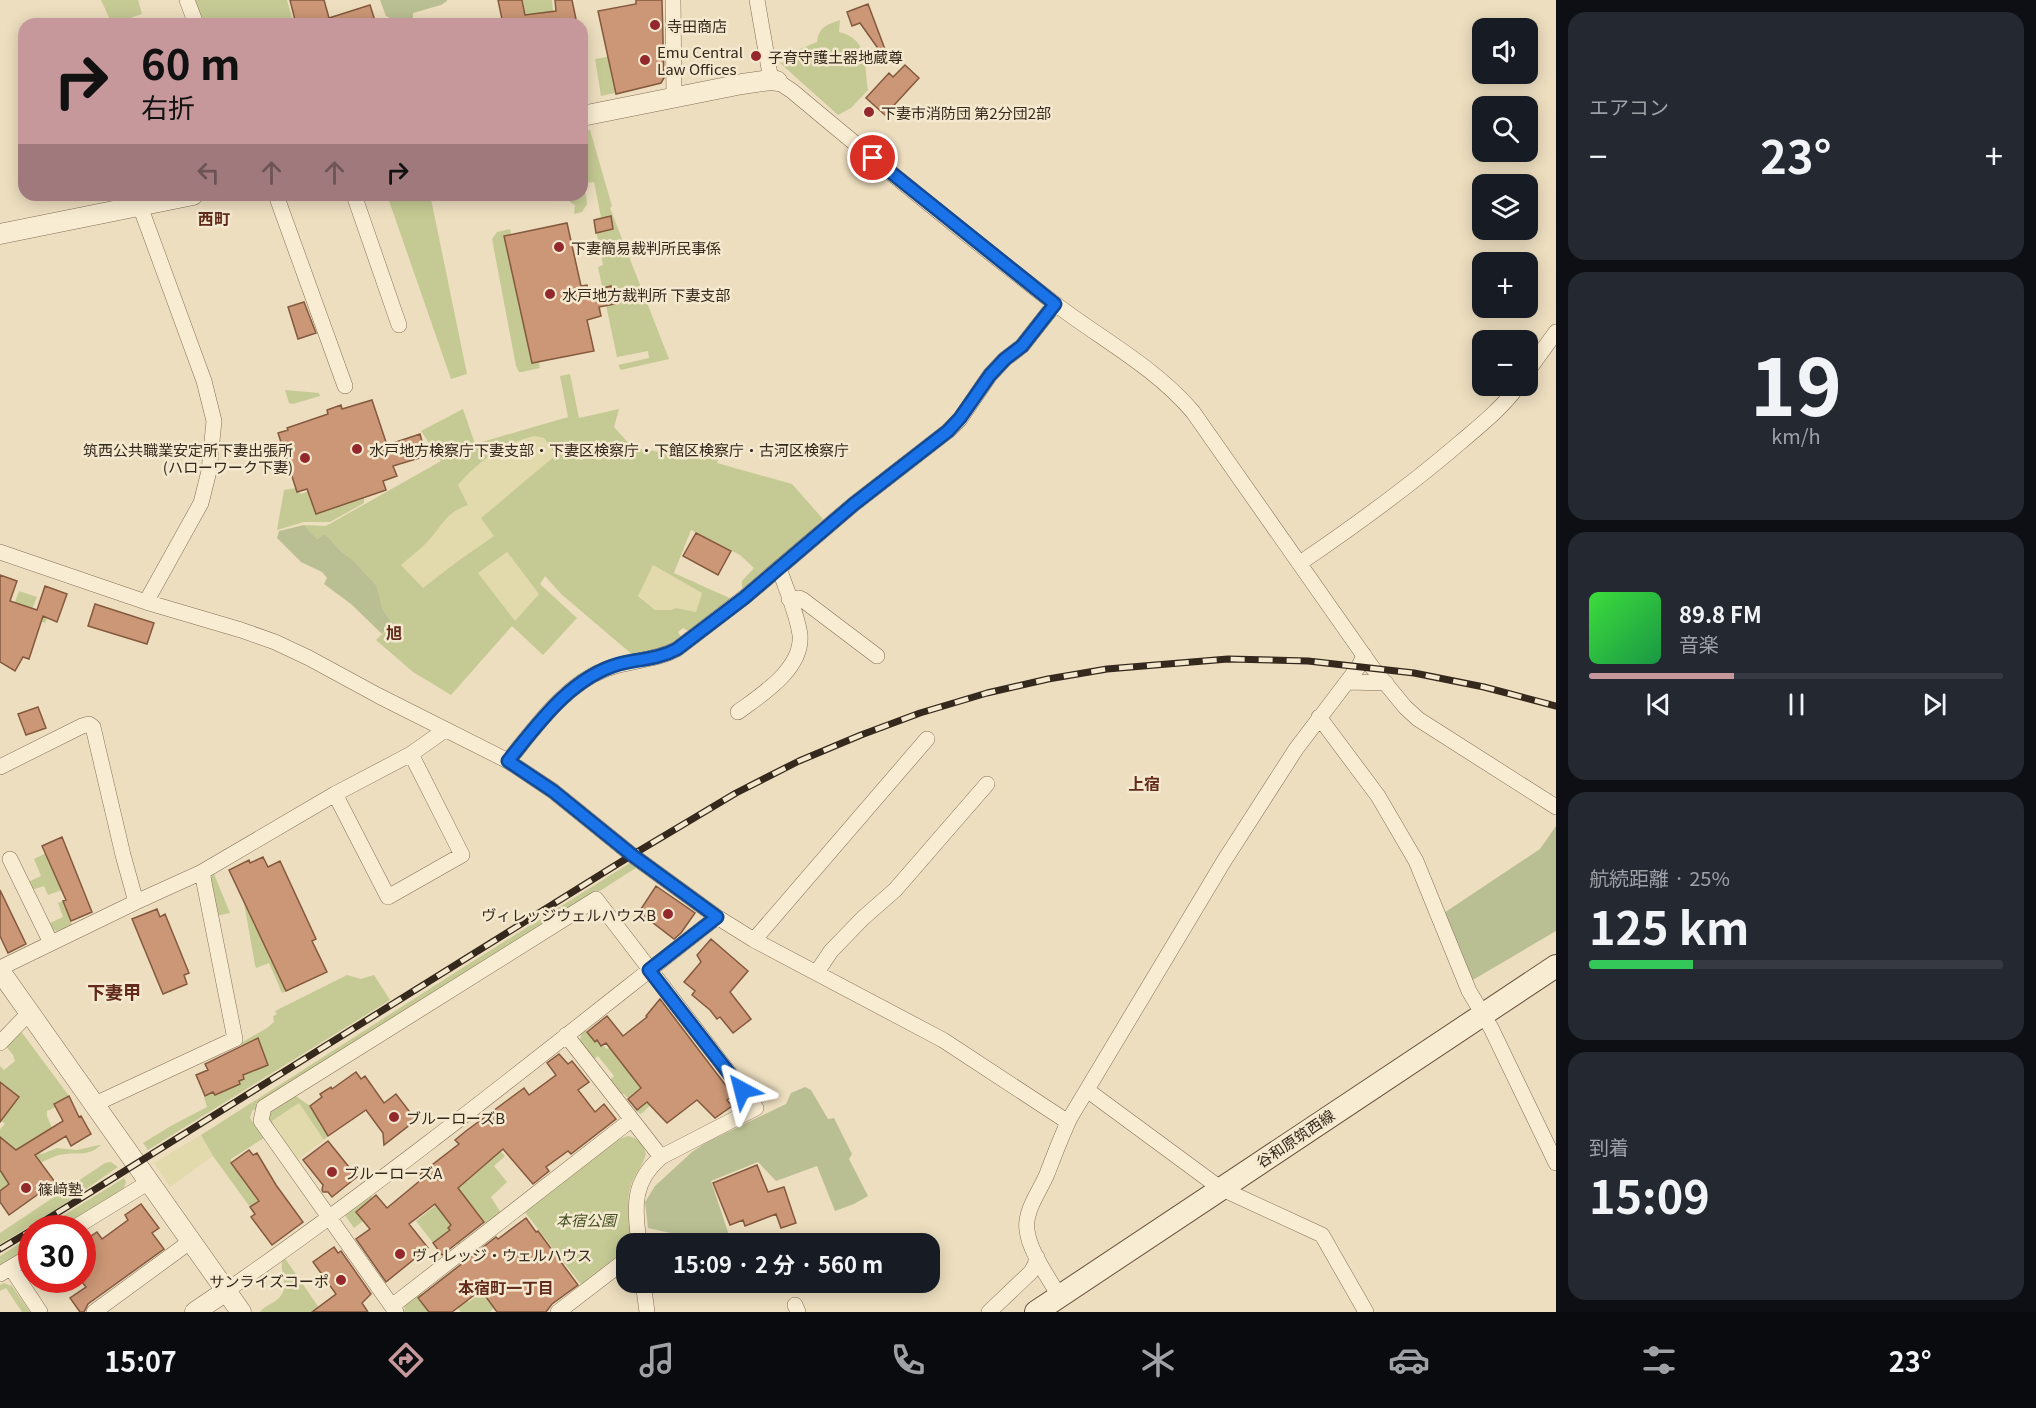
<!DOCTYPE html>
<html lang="ja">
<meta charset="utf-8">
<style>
body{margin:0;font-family:Georgia,"Noto Sans JP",serif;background:#242831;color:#f1f3f6;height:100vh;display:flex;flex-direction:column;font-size:22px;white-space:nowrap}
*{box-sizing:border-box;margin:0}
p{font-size:20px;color:#9ea1a6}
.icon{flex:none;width:33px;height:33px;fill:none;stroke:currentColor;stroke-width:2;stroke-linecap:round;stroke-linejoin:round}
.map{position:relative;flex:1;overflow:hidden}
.sheet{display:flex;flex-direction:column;gap:12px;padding:12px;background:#0d0f14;width:480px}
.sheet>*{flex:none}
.top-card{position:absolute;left:18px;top:18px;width:570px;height:183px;border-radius:18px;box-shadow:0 3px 15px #0003;background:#c7989b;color:#111;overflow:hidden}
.controls{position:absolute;left:1472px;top:18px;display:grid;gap:12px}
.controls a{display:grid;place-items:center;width:66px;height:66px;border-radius:12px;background:#171b24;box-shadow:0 3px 15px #0003;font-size:30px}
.speed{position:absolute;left:18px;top:1215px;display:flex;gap:12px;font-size:30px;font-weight:700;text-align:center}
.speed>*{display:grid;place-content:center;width:78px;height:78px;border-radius:50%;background:#171b24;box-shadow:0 3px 15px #0003;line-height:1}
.speed .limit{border:9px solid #d22;background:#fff;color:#111}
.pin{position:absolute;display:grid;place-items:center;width:51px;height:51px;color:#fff;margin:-26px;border:3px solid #fff;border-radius:50%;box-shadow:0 2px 6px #0007}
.me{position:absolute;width:66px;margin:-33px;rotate:322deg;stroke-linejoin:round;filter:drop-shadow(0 0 4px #0008)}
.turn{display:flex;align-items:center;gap:21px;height:126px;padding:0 24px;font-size:27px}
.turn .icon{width:78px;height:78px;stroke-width:2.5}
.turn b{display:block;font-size:42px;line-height:51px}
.lanes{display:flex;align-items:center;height:57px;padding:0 24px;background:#0003;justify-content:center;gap:30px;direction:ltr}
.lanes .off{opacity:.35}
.big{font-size:45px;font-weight:700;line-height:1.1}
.sheet .widget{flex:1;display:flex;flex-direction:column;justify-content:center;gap:9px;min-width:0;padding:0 21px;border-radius:18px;background:#242831}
.sheet .dial{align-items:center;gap:0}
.dial b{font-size:78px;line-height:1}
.song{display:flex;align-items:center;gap:18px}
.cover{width:72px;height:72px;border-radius:9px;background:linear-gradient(135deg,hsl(120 70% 55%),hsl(140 70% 35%))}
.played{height:6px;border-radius:3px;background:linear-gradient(90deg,#c7989b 35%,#363941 35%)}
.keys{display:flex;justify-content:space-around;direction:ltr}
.heat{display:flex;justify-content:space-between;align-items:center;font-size:33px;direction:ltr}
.charge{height:9px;border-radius:4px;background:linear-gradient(90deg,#34c759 25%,#363941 0)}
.trip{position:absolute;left:616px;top:1233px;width:324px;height:60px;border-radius:18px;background:#171b24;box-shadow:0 3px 15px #0003;font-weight:700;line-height:60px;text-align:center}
.tab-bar{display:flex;height:96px;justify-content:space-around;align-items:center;background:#090b0e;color:#9ea1a6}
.tab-bar .icon{width:42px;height:42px}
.tab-bar .active{color:#c7989b}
.tab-bar b{font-size:27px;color:#f1f3f6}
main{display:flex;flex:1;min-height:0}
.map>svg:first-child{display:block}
.farmland{fill:#e2d9ad}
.green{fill:#c5ca94;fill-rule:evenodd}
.cemetery{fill:#babf93}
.building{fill:#cb9776;stroke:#84593e;stroke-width:1.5}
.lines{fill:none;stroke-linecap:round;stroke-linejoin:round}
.minor-casing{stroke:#856f58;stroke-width:16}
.tertiary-casing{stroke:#856f58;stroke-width:21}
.secondary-casing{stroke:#67503b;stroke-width:24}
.minor{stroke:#f8ecd2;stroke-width:15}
.tertiary{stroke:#f8ecd2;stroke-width:20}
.secondary{stroke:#f8ecd2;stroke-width:22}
.rail-casing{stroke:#35281c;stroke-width:7}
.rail{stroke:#f4e9cf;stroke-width:4.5;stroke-dasharray:14;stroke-linecap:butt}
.route-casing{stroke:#114b97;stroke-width:15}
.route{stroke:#1a73e8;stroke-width:10}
.poi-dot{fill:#93292c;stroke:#f4e9cf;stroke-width:2}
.labels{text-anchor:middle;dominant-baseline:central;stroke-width:5;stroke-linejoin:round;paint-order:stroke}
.poi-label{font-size:15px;fill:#35281c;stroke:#f4e9cf;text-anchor:start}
.street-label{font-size:15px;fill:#35281c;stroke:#f4e9cf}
.park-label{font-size:15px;font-style:italic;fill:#465123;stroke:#f4e9cf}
.neighbourhood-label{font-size:16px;font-weight:bold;fill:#612a1c;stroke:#f4e9cf}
.quarter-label{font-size:18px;font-weight:bold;fill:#612a1c;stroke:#f4e9cf}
</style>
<main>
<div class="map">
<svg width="1556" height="1312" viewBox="0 0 1556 1312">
<rect width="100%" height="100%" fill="#eddebf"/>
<path class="farmland" d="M534 436 544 438 557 455 481 518 495 536 458 561 423 589 401 565 428 541 444 520 458 508 468 505 458 485 472 468 495 451 518 440Z
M507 552 539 594 514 622 478 573Z
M653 565 702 593 696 612 676 608 671 610H655L638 595 651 566Z
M299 1103 324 1140 296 1161 276 1135 272 1121Z
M201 1135 213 1156 170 1187 154 1163Z"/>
<path class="green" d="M101 0H138L142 14 112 24Z
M192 0H287L294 24H200Z
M523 0H552L553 11 537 14 528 24Z
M840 20 839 32C869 39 864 65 868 90L851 108 838 115 780 63 789 61 791 50 800 49 817 42C819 27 826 25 840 20Z
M623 54 626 68 610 71 615 93 601 96 595 59Z
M590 130 612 206 610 208 669 359 621 370 618 365 649 358 648 351 617 357 598 267 603 265 594 219 601 217 594 182 586 183 585 179 582 183V132Z
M582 188 586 194 587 204 582 212 574 214 575 205 570 202 569 195H582Z
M387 195H447L431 199 467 374 451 379Z
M510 229 540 368 522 372H519L516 366 492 239 497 232Z
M570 374 579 418 619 409 614 427 633 448 718 460 717 463 792 484 823 519 746 592 742 587V581L754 568 740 555 691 530 674 573 734 600 690 632 683 628 678 632 681 637 676 646 634 656 561 594 545 576 540 584 577 618 543 655 512 626 451 695 413 672 376 640 393 624 383 610 377 586 354 561 342 552 325 534 317 539 304 525 326 526 441 461 421 431 463 409 475 444 568 417 560 376ZM534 436 544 438 556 455 481 518 494 536 458 561 423 588 401 565C410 557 421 549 430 539 443 524 447 512 468 505L458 485C479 460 503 444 534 436ZM507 552 539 594 515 621 478 573ZM653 565 702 593 696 612 676 608 671 610H655L638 596Z
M285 390 319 393 320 396 293 404 289 403Z
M296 488 301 494 309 491 316 514 334 508 329 491 364 497V503L330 522H304L277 530 284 490Z
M19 591 37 597 31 612 47 618 45 623 12 610Z
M46 853 62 890 48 895 44 886 32 890 28 882 41 876 34 859Z
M630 863 636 868 252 1111 250 1118 264 1138 231 1159V1163L262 1205 258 1201 250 1207 213 1156 201 1135 467 965Z
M214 874 230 913 216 916 209 877Z
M63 901 72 925 57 931 52 930 48 924 63 917 58 903Z
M244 903 286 991 282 993 269 963 256 968 255 965Z
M347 975 361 979 374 975 390 1000 148 1150 143 1143 169 1127 207 1107 204 1097 213 1092 215 1095 240 1084 239 1081 244 1078 243 1075 268 1065 260 1045 243 1051 241 1043 267 1028 274 1022 273 1016 277 1014 275 1011Z
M583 1027 595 1042 597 1040 607 1049 609 1047 654 1102 641 1114 636 1111 645 1104 636 1093 629 1099 624 1094H619L610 1080 614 1076 598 1056 593 1060 580 1044 581 1029Z
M20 1030 69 1096 54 1103 56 1107 47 1111V1116L52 1128 0 1160V1129L5 1124 0 1120V1066L4 1070 15 1061 13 1055 5 1045Z
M293 1094 310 1106 317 1116 330 1115 319 1123 328 1136 324 1140 299 1103 272 1121 276 1131 267 1121 271 1107Z
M628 1136C638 1138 643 1144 646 1154 643 1165 635 1174 631 1185 625 1202 631 1226 632 1243L627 1244V1253L582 1286 524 1211 619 1139Z
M99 1145H101C86 1159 74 1150 56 1156 36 1163 18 1178 0 1191V1170L30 1151 42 1154 57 1148 77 1150Z
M500 1151 505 1156 494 1166 507 1182 491 1197 501 1213 486 1224 458 1188Z
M111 1162 118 1167 44 1218 0 1244V1233L105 1163Z
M124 1178 126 1182 123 1190 60 1228H43Z
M369 1194 373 1198 363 1221 354 1228 344 1214Z
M436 1205 451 1225 448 1228 461 1244 459 1245 454 1240 442 1237 433 1243 416 1221Z
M31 1236V1247L0 1267V1256Z
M284 1257 322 1312H260C266 1304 277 1303 282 1294 289 1281 277 1269 284 1257Z
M454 1282 469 1302 482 1292 494 1308 490 1312H461L444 1290Z
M4 1283 12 1286 30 1312H22L6 1288 0 1291V1285Z
M421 1291 423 1294 418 1299 429 1312H404L405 1304Z"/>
<path class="cemetery" d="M380 0H447V1L441 5 413 13V23L411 24H393L392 19 386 16Z
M304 525 317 539 325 534 342 552 354 561 377 586 383 610 393 624 382 634 351 604 324 584 327 578 322 572 301 562 277 538 279 531Z
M1556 826V931L1471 981 1444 913 1540 849Z
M805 1087 811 1090 828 1119 834 1118 852 1154 849 1159 868 1196 854 1204 835 1211 817 1166 776 1181 758 1162 711 1181 732 1244 715 1243 648 1228 645 1202 655 1186 692 1152 707 1142 786 1104 791 1093Z"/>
<path class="building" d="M290 0H324L329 18 370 5 376 24H296Z
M498 0H522L525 15 556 11 555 0H572L577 24H503Z
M636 0H662L664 78 661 83 616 94 598 11 636 4Z
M868 4 886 52 882 54 860 23 852 26 847 12Z
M905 65 919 78 885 115 866 98 889 73 893 77Z
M611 216 613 229 596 233 594 220Z
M567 223 581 286 587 285 588 292 611 286 615 304 599 307 601 316 587 320 594 351 532 363 504 236Z
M304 302 316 333 298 339 288 307Z
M372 400 387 445 420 434 426 456 393 466 397 476 383 481 386 490 316 514 307 489 297 492 278 433 288 430 287 428 328 414 327 410 341 405 342 409Z
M696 533 731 551 718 575 683 556Z
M0 575 17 581 10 601 37 610 45 586 67 594 57 622 43 616 29 659 23 657 15 671 0 662Z
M95 604 154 623 147 644 88 626Z
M38 707 46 728 26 735 18 714Z
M62 837 92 912 71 921 63 901 66 900 42 846Z
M263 857 268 867 280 861 316 939 312 941 327 972 286 991 229 870 249 860 250 863Z
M656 886 695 913 681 933 674 939 639 912Z
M0 890 26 944 8 953 0 936Z
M157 909 160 917 165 914 189 973 184 975 187 984 163 994 132 919Z
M711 939 748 971 730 992 751 1019 733 1033 720 1017 717 1019 710 1010 692 995 695 991 684 982 701 962 697 955Z
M660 999 733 1095 727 1100 732 1106 715 1118 697 1100 667 1123 647 1102 637 1110 628 1099 641 1088 606 1043 601 1046 597 1040 595 1042 587 1032 607 1016 623 1036 647 1017 646 1016Z
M258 1038 268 1065 243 1075 244 1079 239 1081 240 1084 215 1095 213 1092 205 1096 196 1075 208 1070 205 1064Z
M559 1054 568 1064 572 1061 589 1082 578 1090 595 1112 604 1104 616 1119 571 1154 568 1151 546 1167 549 1171 533 1184 503 1149 458 1188 484 1222 442 1255 433 1243 450 1230 448 1228 451 1225 435 1204 409 1224 428 1248 386 1282 356 1239 370 1229 356 1212 376 1195 387 1208 422 1179 419 1175 459 1144 455 1140 466 1131 524 1088 529 1095 556 1075 547 1063Z
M356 1072 361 1079 365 1076 384 1103 396 1094 416 1120 384 1145 383 1133 366 1110 328 1136 310 1106 322 1097 320 1094 331 1087 332 1089Z
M0 1082 19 1097 0 1122Z
M69 1096 79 1117 81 1116 91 1134 71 1146 66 1136 35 1155 55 1182 9 1215 0 1202V1191L9 1184 0 1170V1137L16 1150 63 1121 54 1104Z
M328 1141 357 1177 332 1197 328 1192H323L322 1190 323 1185 303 1160Z
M249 1150 253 1155 257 1153 276 1185 303 1222 272 1245 251 1217 255 1214 250 1207 259 1201 231 1163Z
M757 1165 768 1192 784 1187 796 1223 781 1228 776 1214 745 1226 743 1220 730 1225 713 1183Z
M141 1204 159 1228 152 1233 164 1249 88 1304 84 1312H80L70 1298 86 1287 82 1282V1242L97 1232 102 1239 128 1220 125 1215Z
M526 1218 536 1232 538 1231 578 1285 552 1304 546 1312H497L481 1290 452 1312H429L418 1298 496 1237 498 1239Z
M334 1247 338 1253 341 1251 371 1294 362 1303 368 1312H312L336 1294 313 1262Z"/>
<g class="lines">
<g class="minor-casing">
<path id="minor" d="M187 0 196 24
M673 0 674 97
M757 0 771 80
M777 81 792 91C878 163 965 234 1054 303 1101 339 1155 367 1193 412L1372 667 1405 707 1418 719 1556 807
M276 195 345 386
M354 195 399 325
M140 206 204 381 214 421 209 471 201 503 146 602
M1527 372 1556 332
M0 552 146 602 241 630 275 642 309 658 379 696 508 761 553 791 632 855 717 917 754 940 943 1040 1068 1122
M1300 563C1356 525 1411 485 1462 441 1482 424 1503 407 1518 386
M789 599 799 598 803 600 877 656
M1347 682 1386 683
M738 712C761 695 803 669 800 635 797 613 786 589 779 568
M1319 717 1378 796 1416 861 1469 991 1491 1028 1556 1163
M508 761C535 728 564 685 606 669 629 660 655 661 677 649L746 596 854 504 948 431 960 419 990 375 1005 359 1022 346 1055 304
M0 767 82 726 89 724 93 727 123 855 136 902
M335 794 388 897 462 855 411 754
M10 859 51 943
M754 940 927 739
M0 968 136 902 202 872 335 794 411 754 445 730
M817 972 831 951 863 918 895 890 987 784
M566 1035 661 1157
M0 1043 29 1013
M1087 1090 1220 1188 1322 1235 1366 1312
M95 1104 235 1039 202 872
M74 1228 149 1182
M11 1268 40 1312
M0 1274 32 1255
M643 1282 647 1312
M226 1291C395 1174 555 1044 717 917
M1059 1296C1049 1278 1029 1251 1027 1230 1024 1211 1040 1191 1047 1174 1054 1156 1061 1137 1070 1118L1224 861 1296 749 1359 666 1364 655
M795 1305 798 1312
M392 1306 631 1120
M94 1312 191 1241
M396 1312 261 1121 264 1107 596 899 756 1108 661 1157C631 1183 635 1207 639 1244
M558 1312 627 1259
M989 1312 1031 1272 1035 1265 1037 1257"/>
</g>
<g class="tertiary-casing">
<path id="tertiary" d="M582 116 742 84 771 80 777 81
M0 234 193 195
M0 971 241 1312
M195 1312 226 1291"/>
</g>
<g class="secondary-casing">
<path id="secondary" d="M1036 1312 1556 966"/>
</g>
<use href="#minor" class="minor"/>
<use href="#tertiary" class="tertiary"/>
<use href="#secondary" class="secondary"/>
<g class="rail-casing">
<path id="rail" d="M33 1228 632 855 736 793 799 761 861 735 920 713 987 693 1048 679 1107 669 1228 659 1308 661 1414 673 1484 687 1556 706
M0 1249 32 1230"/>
</g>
<use href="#rail" class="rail"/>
</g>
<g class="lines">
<g class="route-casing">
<path id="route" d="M742 1090 649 970 717 917 632 855 553 791 508 761C538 724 570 678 619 664 639 659 659 659 677 649L744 598 854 504 948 431 960 418 990 375 1005 359 1022 346 1055 304 873 158"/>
</g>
<use href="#route" class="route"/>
</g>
<g class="poi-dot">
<circle cx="655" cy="25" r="6"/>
<circle cx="756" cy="56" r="6"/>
<circle cx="645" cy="60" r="6"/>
<circle cx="869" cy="112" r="6"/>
<circle cx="559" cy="247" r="6"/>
<circle cx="550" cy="294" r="6"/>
<circle cx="357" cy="449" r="6"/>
<circle cx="305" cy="458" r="6"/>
<circle cx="668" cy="914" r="6"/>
<circle cx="394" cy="1117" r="6"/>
<circle cx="332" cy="1172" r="6"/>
<circle cx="26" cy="1188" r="6"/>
<circle cx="400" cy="1254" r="6"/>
<circle cx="341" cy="1280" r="6"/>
</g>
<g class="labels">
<g class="poi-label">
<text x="667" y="25">寺田商店</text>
<text x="657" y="51">Emu Central<tspan x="657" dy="17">Law Offices</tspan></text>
<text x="768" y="56">子育守護土器地蔵尊</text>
<text x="881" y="112">下妻市消防団 第2分団2部</text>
<text x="571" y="247">下妻簡易裁判所民事係</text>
<text x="562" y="294">水戸地方裁判所 下妻支部</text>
<text x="293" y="449" text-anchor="end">筑西公共職業安定所下妻出張所<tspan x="293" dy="17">(ハローワーク下妻)</tspan></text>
<text x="369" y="449">水戸地方検察庁下妻支部・下妻区検察庁・下館区検察庁・古河区検察庁</text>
<text x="656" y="914" text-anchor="end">ヴィレッジウェルハウスB</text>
<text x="406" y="1117">ブルーローズB</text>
<text x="344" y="1172">ブルーローズA</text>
<text x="38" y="1188">篠﨑塾</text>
<text x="412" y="1254">ヴィレッジ・ウェルハウス</text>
<text x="329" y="1280" text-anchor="end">サンライズコーポ</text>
</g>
<g class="street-label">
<text transform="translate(1295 1138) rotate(-34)">谷和原筑西線</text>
</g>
<g class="park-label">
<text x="586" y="1219">本宿公園</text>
</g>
<g class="neighbourhood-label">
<text x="214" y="218">西町</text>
<text x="394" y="632">旭</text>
<text x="1144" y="783">上宿</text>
<text x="506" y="1287">本宿町一丁目</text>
</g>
<g class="quarter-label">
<text x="114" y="991">下妻甲</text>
</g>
</g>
</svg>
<div class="controls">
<a><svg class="icon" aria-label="sound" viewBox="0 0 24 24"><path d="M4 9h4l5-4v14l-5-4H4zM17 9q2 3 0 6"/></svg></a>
<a><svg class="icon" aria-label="search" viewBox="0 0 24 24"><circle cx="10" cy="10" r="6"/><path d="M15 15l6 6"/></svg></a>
<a><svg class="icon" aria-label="layers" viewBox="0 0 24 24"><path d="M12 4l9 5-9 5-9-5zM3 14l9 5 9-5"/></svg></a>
<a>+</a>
<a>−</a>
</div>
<div class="speed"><div class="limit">30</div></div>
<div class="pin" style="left:873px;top:158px;background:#d93025"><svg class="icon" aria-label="arrive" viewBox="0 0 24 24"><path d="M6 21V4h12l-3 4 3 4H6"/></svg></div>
<svg class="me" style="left:742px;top:1090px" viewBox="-20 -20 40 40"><path d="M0-17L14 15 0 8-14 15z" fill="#1a73e8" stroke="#fff" stroke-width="4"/></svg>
<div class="trip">15:09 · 2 分 · 560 m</div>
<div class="top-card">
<div class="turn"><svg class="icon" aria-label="right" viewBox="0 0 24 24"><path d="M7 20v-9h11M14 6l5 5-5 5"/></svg><div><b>60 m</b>右折</div></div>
<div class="lanes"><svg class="icon off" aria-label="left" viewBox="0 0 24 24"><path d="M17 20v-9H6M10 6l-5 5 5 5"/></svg><svg class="icon off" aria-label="ahead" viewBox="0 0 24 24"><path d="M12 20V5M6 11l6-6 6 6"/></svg><svg class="icon off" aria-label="ahead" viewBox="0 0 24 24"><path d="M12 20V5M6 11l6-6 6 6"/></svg><svg class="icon" aria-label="right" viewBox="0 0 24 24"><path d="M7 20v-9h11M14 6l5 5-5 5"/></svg></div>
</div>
</div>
<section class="sheet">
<div class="widget"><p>エアコン</p>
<div class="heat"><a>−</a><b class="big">23°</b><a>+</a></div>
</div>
<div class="widget dial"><b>19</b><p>km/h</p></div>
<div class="widget">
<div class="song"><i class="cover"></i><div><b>89.8 FM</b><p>音楽</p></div></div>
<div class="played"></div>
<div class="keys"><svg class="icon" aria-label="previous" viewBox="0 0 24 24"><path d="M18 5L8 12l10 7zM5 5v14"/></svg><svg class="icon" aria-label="pause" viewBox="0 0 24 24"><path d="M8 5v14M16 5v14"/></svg><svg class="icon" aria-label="next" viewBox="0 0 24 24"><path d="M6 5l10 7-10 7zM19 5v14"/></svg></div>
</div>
<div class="widget"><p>航続距離 · 25%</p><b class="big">125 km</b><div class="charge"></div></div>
<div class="widget"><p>到着</p><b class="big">15:09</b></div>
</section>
</main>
<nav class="tab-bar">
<b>15:07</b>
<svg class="icon active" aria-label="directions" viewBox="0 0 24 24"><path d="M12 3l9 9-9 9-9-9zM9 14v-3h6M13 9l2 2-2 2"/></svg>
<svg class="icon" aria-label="music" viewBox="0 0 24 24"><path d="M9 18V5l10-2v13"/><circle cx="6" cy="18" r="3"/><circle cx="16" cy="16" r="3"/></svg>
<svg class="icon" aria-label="phone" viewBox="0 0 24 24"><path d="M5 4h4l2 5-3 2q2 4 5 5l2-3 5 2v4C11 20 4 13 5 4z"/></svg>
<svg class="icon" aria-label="climate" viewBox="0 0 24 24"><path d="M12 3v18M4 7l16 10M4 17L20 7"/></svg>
<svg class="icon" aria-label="car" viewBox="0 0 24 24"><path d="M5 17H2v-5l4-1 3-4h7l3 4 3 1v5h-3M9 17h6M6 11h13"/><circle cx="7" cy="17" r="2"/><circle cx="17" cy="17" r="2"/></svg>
<svg class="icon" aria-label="filters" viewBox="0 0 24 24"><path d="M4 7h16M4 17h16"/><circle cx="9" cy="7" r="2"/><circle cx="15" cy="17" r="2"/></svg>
<b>23°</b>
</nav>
